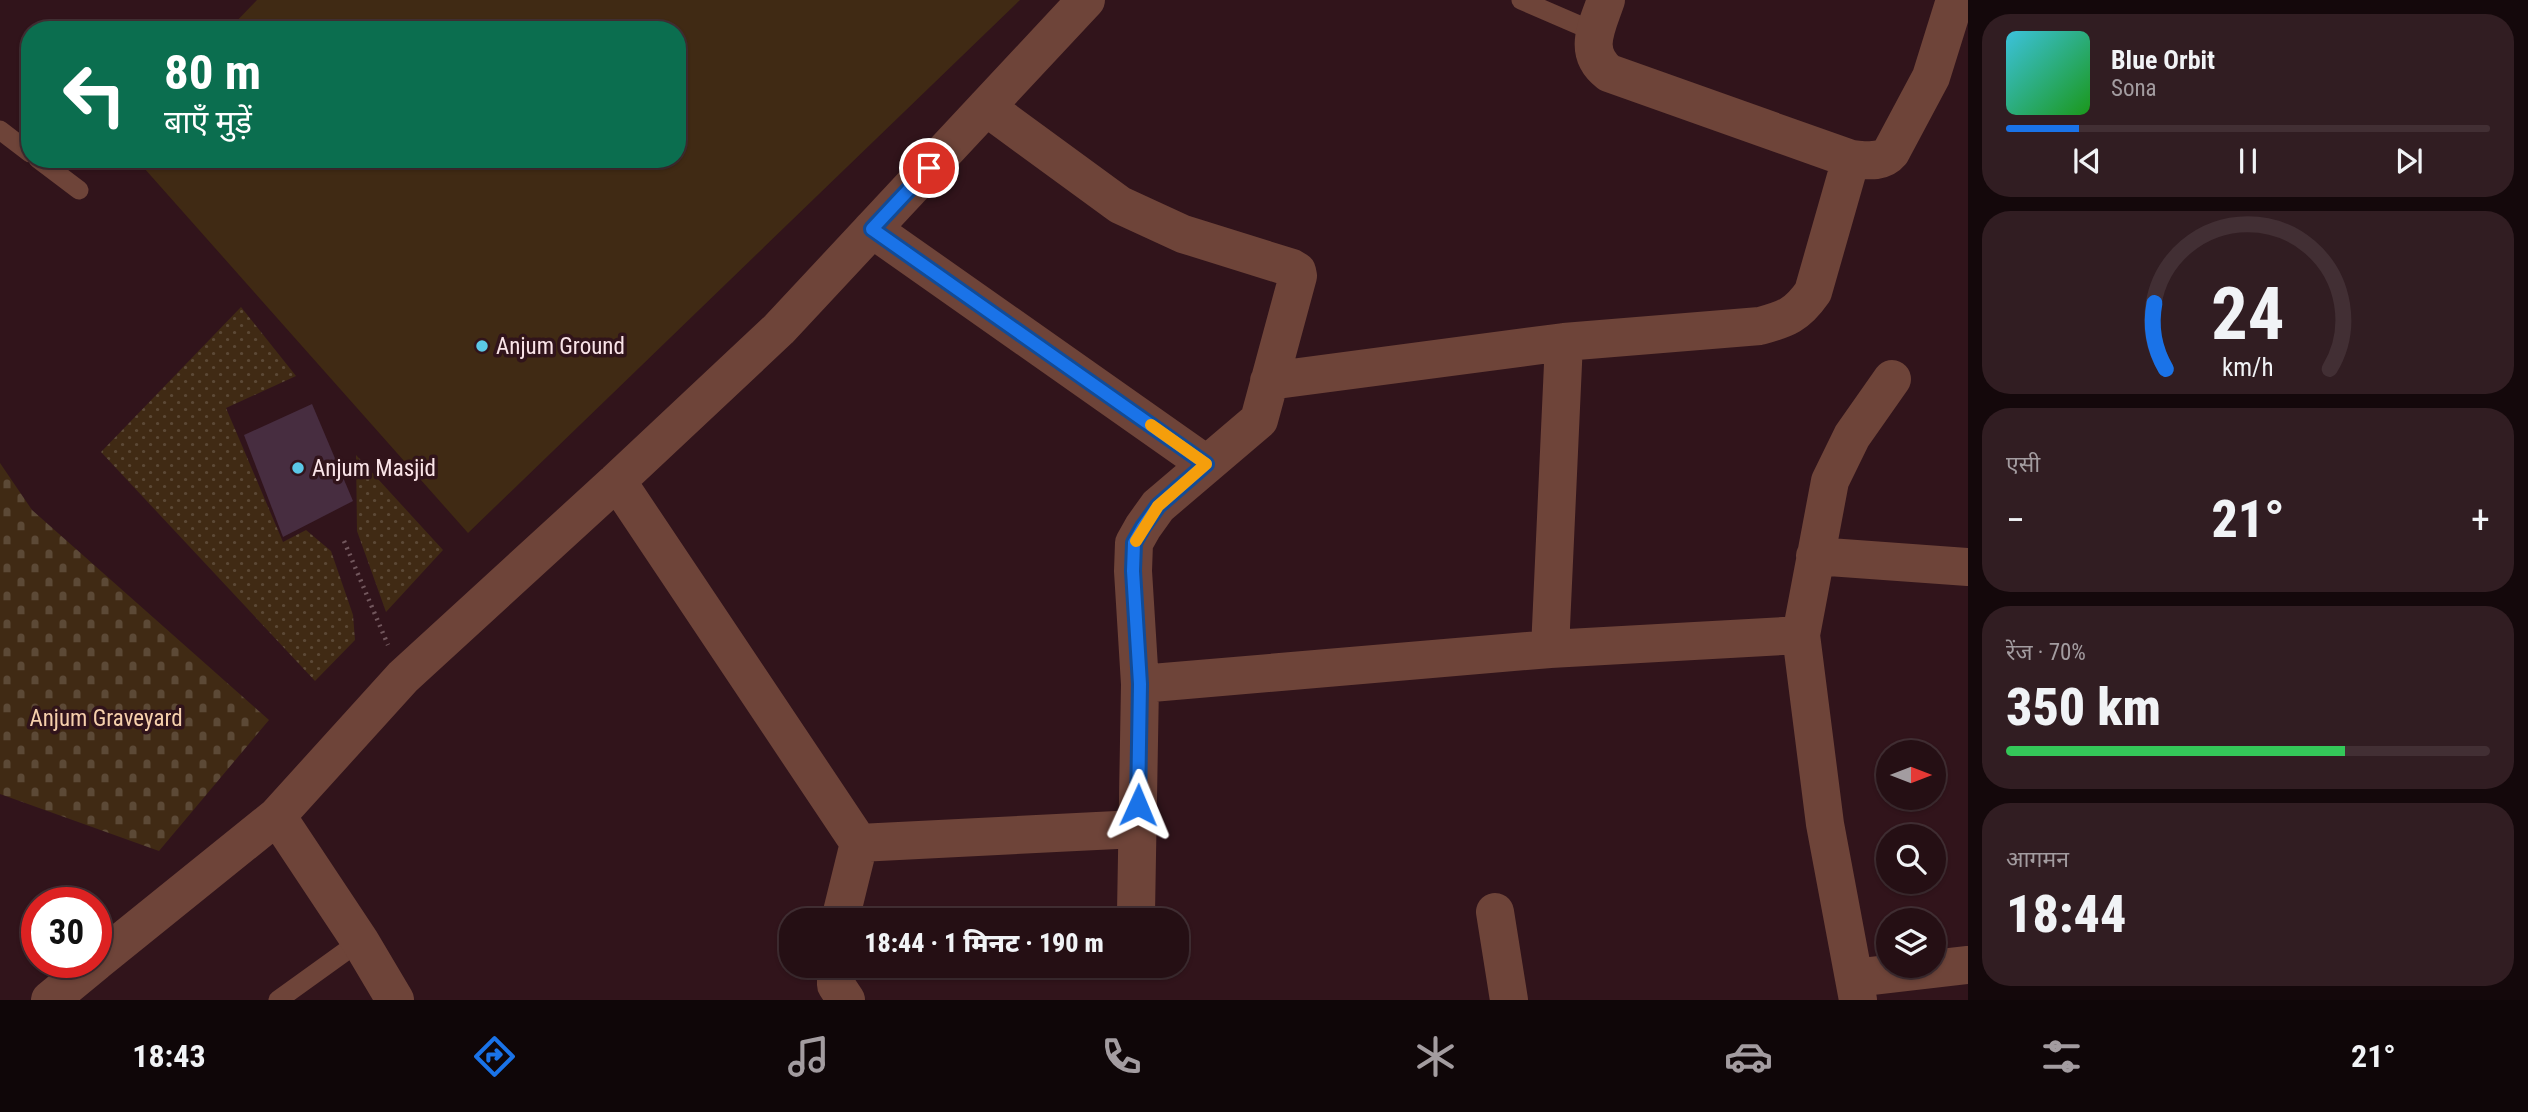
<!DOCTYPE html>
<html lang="hi">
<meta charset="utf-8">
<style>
body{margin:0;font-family:"Roboto Condensed","Noto Sans Devanagari",sans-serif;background:#311d22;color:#f1f3f6;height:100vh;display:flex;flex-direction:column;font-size:26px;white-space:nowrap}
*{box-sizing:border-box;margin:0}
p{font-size:23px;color:#a39ca0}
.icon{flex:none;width:38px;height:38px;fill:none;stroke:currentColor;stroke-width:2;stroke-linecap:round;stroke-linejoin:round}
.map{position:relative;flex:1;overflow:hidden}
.drawer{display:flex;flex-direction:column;gap:14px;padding:14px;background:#14080b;width:560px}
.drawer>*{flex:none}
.top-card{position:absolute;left:21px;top:21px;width:665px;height:147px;border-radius:28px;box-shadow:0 2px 5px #0004,0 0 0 2px #422f34;background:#0b6e4f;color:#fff;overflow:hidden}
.needle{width:46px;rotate:90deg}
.tools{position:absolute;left:1876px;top:740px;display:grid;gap:14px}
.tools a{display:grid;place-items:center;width:70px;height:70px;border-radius:50%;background:#250f14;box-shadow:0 2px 5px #0004,0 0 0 2px #422f34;font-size:35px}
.speed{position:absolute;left:21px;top:887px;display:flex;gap:14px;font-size:35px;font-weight:700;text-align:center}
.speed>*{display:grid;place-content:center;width:91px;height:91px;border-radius:50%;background:#250f14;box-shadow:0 2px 5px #0004,0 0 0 2px #422f34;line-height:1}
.speed .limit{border:10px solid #d22;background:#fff;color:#111}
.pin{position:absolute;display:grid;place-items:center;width:60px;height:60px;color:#fff;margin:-30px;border:4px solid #fff;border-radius:50%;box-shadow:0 2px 7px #0007}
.me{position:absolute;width:77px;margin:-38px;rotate:1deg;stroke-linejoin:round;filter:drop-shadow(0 0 5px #0008)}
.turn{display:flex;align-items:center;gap:24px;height:147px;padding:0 28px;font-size:32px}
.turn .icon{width:91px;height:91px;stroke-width:2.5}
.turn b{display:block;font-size:49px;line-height:60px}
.big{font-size:52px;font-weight:800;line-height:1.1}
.drawer .widget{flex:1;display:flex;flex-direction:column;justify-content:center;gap:10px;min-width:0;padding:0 24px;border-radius:28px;background:#311d22}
.drawer .dial{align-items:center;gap:0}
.dial svg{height:182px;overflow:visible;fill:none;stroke:#422f34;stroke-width:7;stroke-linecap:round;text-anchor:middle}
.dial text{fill:#f1f3f6;stroke:none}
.song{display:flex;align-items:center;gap:21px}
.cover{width:84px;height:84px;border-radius:10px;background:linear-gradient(135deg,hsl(190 70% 55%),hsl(120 70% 35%))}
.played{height:7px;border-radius:4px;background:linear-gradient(90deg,#1a73e8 15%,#422f34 15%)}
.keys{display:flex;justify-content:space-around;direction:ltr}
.heat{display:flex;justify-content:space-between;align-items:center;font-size:38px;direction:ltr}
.charge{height:10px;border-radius:5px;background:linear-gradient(90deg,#34c759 70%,#422f34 0)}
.trip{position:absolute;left:779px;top:908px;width:410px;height:70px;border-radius:28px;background:#250f14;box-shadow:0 2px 5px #0004,0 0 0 2px #422f34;font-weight:800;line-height:70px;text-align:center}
.dock{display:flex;height:112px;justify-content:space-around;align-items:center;background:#0f0608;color:#a39ca0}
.dock .icon{width:49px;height:49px}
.dock .selected{color:#1a73e8}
.dock b{font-size:32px;color:#f1f3f6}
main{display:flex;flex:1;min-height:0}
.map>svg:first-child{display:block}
.grass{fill:url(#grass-dots)}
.cemetery{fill:url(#cemetery-stones)}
.pitch{fill:#402a14}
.building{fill:#472d40}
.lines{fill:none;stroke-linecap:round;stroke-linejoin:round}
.path{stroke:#72575d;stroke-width:4.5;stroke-dasharray:2 5;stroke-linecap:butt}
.service{stroke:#6e4439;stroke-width:19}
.minor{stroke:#6e4439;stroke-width:38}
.route-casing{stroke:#114b97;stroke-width:18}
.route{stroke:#1a73e8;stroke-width:12}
.slow{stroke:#f59e0b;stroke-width:12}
.poi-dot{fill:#5bc8e7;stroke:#31141b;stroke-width:2.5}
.labels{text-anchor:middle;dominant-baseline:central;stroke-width:7;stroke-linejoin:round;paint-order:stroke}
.poi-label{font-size:23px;fill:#fae4e8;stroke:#31141b;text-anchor:start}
.park-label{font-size:23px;fill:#f6d0ac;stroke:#31141b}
</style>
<main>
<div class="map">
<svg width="1968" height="1000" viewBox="0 0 1968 1000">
<defs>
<pattern id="grass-dots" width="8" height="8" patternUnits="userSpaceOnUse" patternTransform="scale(1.75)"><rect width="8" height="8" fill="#402a14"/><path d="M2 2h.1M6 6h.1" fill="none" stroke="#5c4936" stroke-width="1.8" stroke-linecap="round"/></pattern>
<pattern id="cemetery-stones" width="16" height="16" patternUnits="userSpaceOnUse" patternTransform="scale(1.75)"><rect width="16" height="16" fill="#402a14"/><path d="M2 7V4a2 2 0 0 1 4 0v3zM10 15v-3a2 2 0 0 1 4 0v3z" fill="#5c4936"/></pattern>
</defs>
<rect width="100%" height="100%" fill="#31141b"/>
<path class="grass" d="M241 307 296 376 226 408 283 542 306 530 331 551 353 615 355 640 315 681 101 452Z
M356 455 443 550 386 612 357 531Z"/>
<path class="cemetery" d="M0 463 32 510 269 720 159 851 0 794Z"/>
<path class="pitch" d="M257 0H1020L468 533 136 159H677V30H228Z"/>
<path class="building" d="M312 404 353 501 283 537 244 435Z"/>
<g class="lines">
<path class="path" d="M344 541 388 645"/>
<path class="service" d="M1521 0 1595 32
M0 130 30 153
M38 159 79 190
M278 1000 360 941"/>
<path class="minor" d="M1606 0C1597 27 1582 52 1609 73L1851 159
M986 107 1120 205 1183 234 1292 268 1297 271 1298 276 1259 420 1158 506 1143 527 1134 543 1133 571 1140 684 1136 913
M872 229 1206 464
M1269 381 1564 342 1760 326C1786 319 1797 315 1813 292L1851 159C1865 160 1881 164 1891 152L1931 77 1955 0
M617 481 859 843 840 920
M1815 556 1968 567
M1550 649 1564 342
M1140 684 1550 649 1801 635
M859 843 1137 829
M1495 912 1509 1000
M96 962 277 816
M836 966V985L846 1000
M1854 978 1968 965
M50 1000 96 962
M395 1000 360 941 277 816 403 677 617 481 779 329 1086 0
M1858 1000 1825 824 1801 635 1830 481 1852 436 1892 379"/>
</g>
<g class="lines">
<g class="route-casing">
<path id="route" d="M929 168 872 229 1206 464 1158 506 1143 527 1134 543 1133 571 1140 684 1138 805"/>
</g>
<use href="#route" class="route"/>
<path class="slow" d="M1136 541 1158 506 1206 464 1151 425"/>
</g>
<g class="poi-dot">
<circle cx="482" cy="346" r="7"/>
<circle cx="298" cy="468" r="7"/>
</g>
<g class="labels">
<g class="poi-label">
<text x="496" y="346">Anjum Ground</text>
<text x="312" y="468">Anjum Masjid</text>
</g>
<g class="park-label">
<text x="106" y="718">Anjum Graveyard</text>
</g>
</g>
</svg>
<div class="tools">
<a><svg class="needle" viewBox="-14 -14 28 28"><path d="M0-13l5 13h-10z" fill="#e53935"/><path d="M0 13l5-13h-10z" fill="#a39ca0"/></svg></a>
<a><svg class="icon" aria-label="search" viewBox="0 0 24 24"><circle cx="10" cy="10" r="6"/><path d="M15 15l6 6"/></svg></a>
<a><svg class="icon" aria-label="layers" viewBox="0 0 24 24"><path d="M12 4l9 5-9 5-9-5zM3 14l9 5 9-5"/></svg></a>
</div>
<div class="speed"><div class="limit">30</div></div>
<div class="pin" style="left:929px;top:168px;background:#d93025"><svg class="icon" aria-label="arrive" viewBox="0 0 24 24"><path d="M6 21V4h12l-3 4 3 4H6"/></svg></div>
<svg class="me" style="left:1138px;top:805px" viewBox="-20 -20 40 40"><path d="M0-17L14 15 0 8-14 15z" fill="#1a73e8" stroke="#fff" stroke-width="4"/></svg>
<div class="trip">18:44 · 1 मिनट · 190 m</div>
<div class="top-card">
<div class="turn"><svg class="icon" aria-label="left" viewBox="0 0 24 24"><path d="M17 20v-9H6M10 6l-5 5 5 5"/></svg><div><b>80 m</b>बाएँ मुड़ें</div></div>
</div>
</div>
<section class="drawer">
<div class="widget">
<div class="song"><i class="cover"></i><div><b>Blue Orbit</b><p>Sona</p></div></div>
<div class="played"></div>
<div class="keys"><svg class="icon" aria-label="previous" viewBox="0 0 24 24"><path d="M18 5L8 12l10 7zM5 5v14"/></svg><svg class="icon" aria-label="pause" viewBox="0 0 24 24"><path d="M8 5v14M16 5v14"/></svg><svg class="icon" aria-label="next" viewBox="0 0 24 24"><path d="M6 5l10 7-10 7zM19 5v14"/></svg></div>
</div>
<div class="widget dial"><svg viewBox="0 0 100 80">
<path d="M14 69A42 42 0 1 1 86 69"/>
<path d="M14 69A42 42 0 0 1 9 40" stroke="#1a73e8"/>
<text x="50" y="56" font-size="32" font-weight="700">24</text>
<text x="50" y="72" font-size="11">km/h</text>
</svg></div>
<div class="widget"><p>एसी</p>
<div class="heat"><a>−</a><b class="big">21°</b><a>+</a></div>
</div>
<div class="widget"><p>रेंज · 70%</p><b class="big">350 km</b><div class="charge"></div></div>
<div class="widget"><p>आगमन</p><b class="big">18:44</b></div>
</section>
</main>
<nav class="dock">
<b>18:43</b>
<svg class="icon selected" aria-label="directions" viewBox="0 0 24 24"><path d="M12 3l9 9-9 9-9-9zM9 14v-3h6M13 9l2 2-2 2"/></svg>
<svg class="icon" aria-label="music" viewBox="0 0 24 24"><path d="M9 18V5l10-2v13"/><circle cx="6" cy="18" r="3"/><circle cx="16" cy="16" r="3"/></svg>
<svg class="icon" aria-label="phone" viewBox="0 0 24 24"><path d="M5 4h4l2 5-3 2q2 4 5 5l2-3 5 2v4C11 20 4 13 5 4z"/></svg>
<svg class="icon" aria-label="climate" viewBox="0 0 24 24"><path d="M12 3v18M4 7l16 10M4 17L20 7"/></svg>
<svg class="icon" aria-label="car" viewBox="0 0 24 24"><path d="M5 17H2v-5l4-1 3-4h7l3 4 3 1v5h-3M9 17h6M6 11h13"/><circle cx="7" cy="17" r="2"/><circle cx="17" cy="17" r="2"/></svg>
<svg class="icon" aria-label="filters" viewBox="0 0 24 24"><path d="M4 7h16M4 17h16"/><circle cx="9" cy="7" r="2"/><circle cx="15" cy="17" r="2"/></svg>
<b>21°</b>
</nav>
